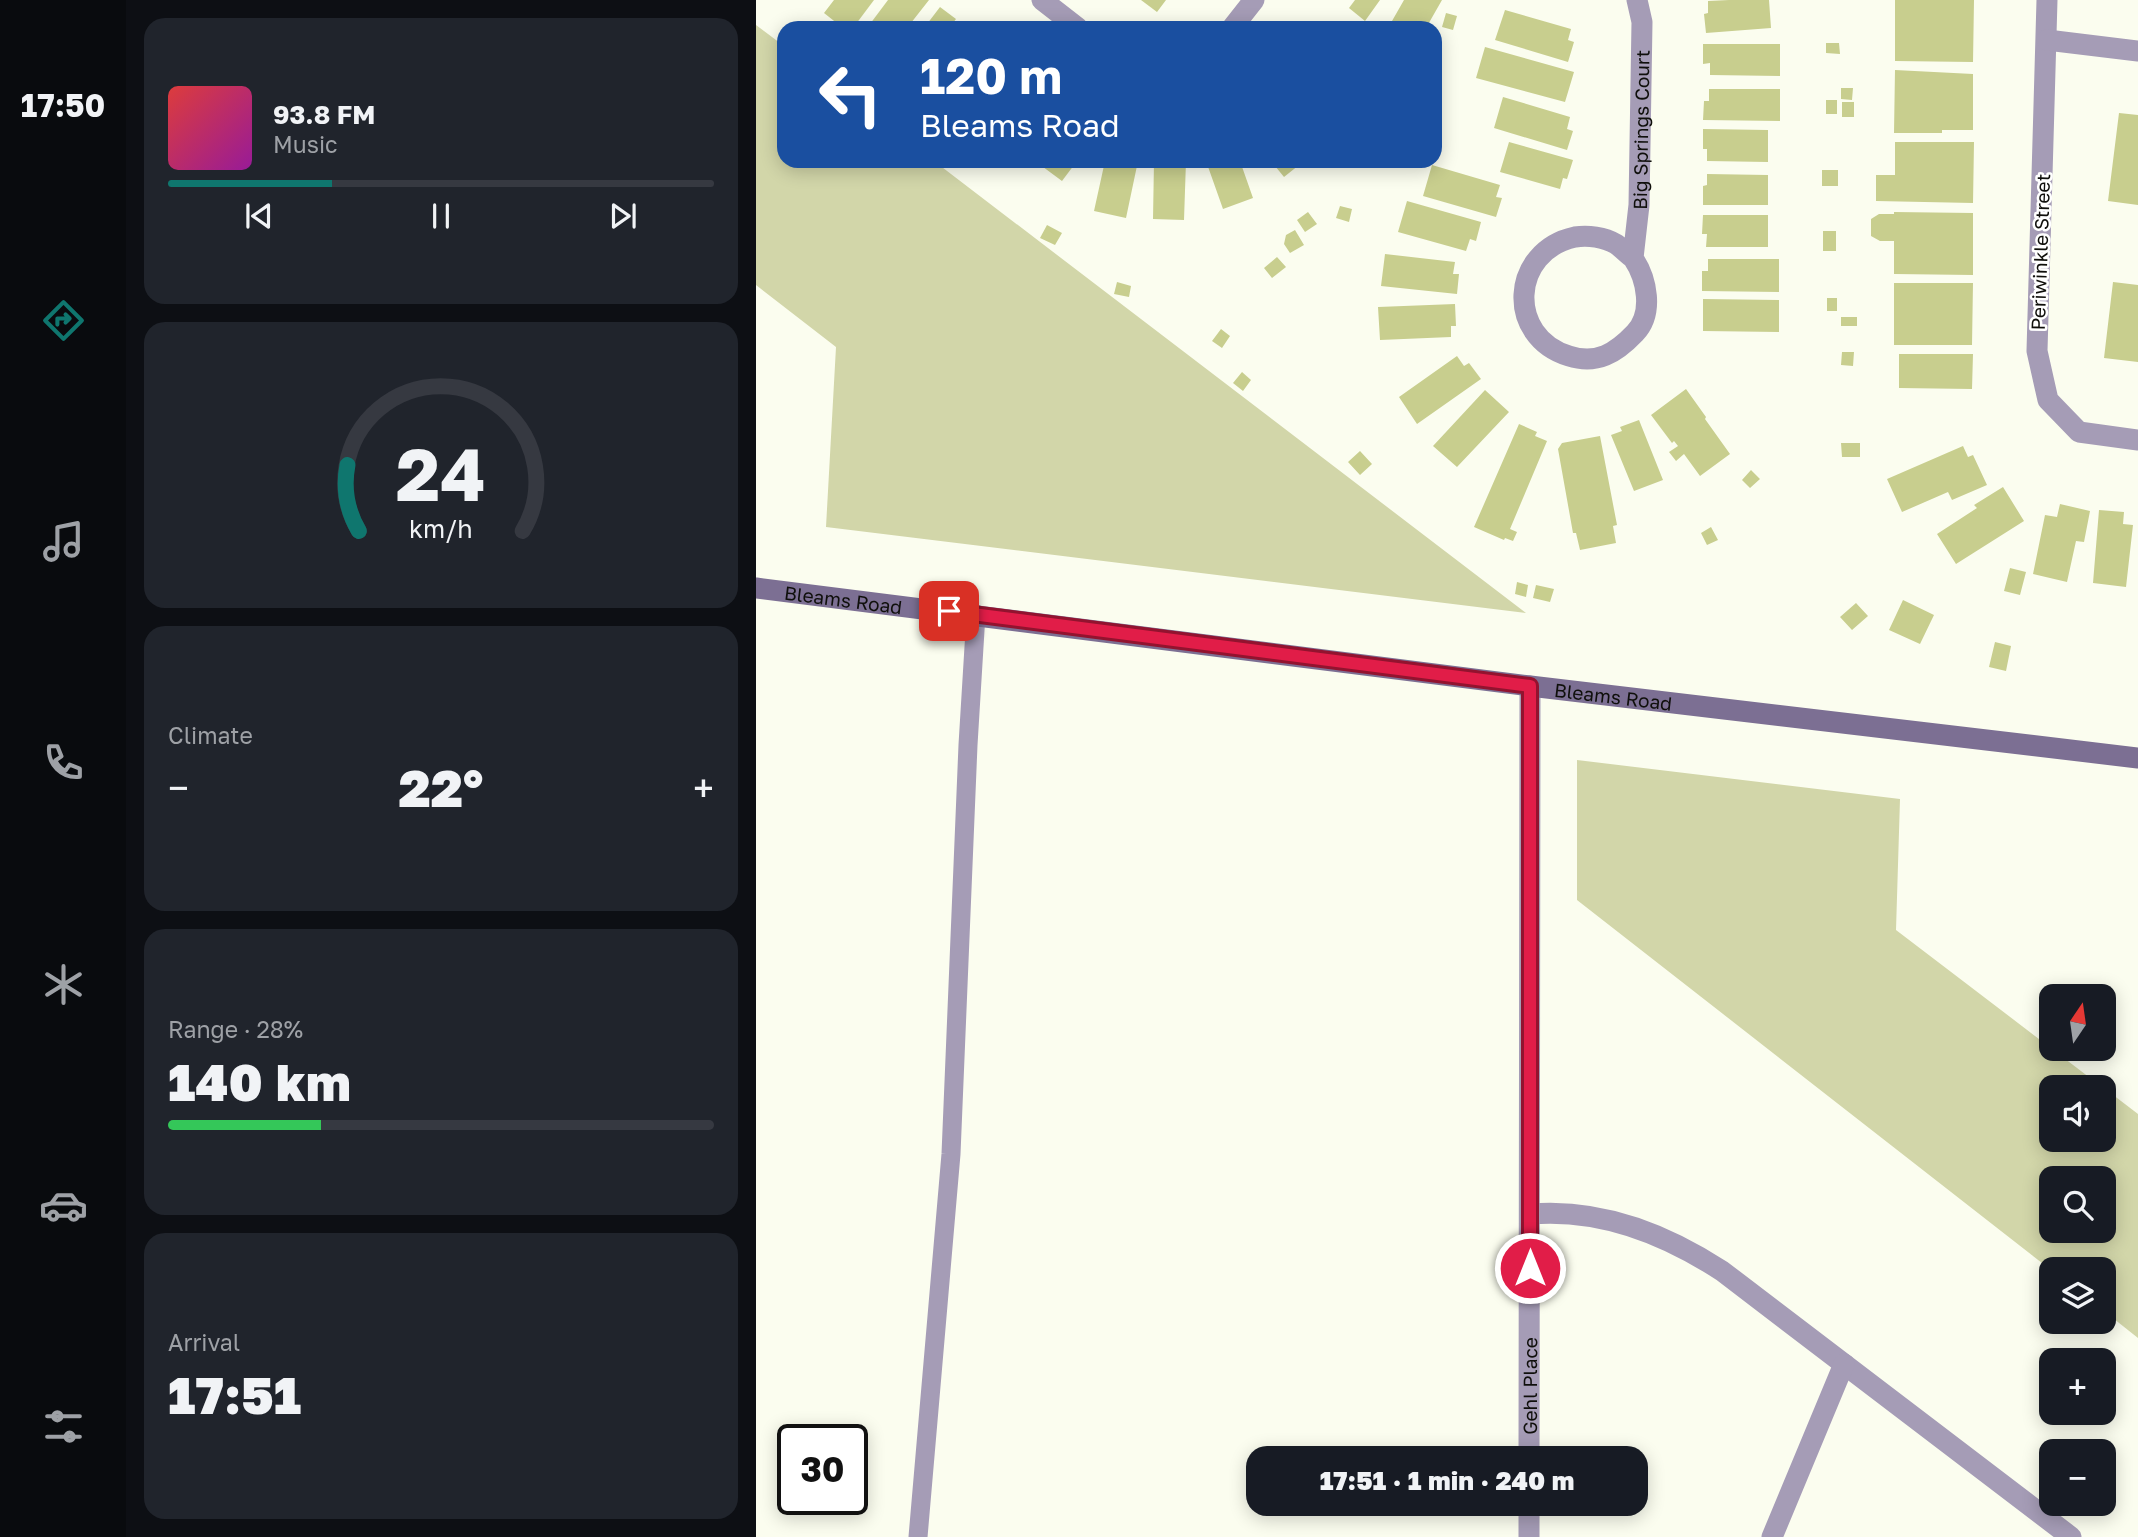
<!DOCTYPE html>
<meta charset="utf-8">
<style>
body{margin:0;font-family:"Golos Text",sans-serif;background:#20242c;color:#f1f3f6;height:100vh;display:flex;flex-direction:column;font-size:26px;white-space:nowrap}
*{box-sizing:border-box;margin:0}
p{font-size:23px;color:#9ea1a6}
.icon{flex:none;width:38px;height:38px;fill:none;stroke:currentColor;stroke-width:2;stroke-linecap:round;stroke-linejoin:round}
.map{position:relative;flex:1;overflow:hidden}
.panel{display:flex;flex-direction:column;gap:18px;padding:18px;background:#0d0f14;width:630px}
.panel>*{flex:none}
.banner{position:absolute;left:21px;top:21px;width:665px;height:147px;border-radius:21px;box-shadow:0 4px 18px #0003;background:#1a4fa0;color:#fff;overflow:hidden}
.needle{width:46px;rotate:13deg}
.buttons{position:absolute;left:1283px;top:984px;display:grid;gap:14px}
.buttons a{display:grid;place-items:center;width:77px;height:77px;border-radius:14px;background:#171b24;box-shadow:0 4px 18px #0003;font-size:35px}
.speed{position:absolute;left:21px;top:1424px;display:flex;gap:14px;font-size:35px;font-weight:700;text-align:center}
.speed>*{display:grid;place-content:center;width:91px;height:91px;border-radius:50%;background:#171b24;box-shadow:0 4px 18px #0003;line-height:1}
.speed .limit{border:4px solid #111;border-radius:10px;background:#fff;color:#111}
.pin{position:absolute;display:grid;place-items:center;width:60px;height:60px;color:#fff;margin:-30px;border-radius:14px;box-shadow:0 4px 10px #0006}
.me{position:absolute;width:77px;margin:-38px;rotate:0deg;stroke-linejoin:round;filter:drop-shadow(0 0 5px #0008)}
.turn{display:flex;align-items:center;gap:24px;height:147px;padding:0 28px;font-size:32px}
.turn .icon{width:91px;height:91px;stroke-width:2.5}
.turn b{display:block;font-size:49px;line-height:60px}
.big{font-size:52px;font-weight:800;line-height:1.1}
.panel .tile{flex:1;display:flex;flex-direction:column;justify-content:center;gap:10px;min-width:0;padding:0 24px;border-radius:21px;background:#20242c}
.panel .dial{align-items:center;gap:0}
.dial svg{height:182px;overflow:visible;fill:none;stroke:#363941;stroke-width:7;stroke-linecap:round;text-anchor:middle}
.dial text{fill:#f1f3f6;stroke:none}
.song{display:flex;align-items:center;gap:21px}
.cover{width:84px;height:84px;border-radius:10px;background:linear-gradient(135deg,hsl(0 70% 55%),hsl(300 70% 35%))}
.played{height:7px;border-radius:4px;background:linear-gradient(90deg,#0f766e 30%,#363941 30%)}
.keys{display:flex;justify-content:space-around;direction:ltr}
.heat{display:flex;justify-content:space-between;align-items:center;font-size:38px;direction:ltr}
.charge{height:10px;border-radius:5px;background:linear-gradient(90deg,#34c759 28%,#363941 0)}
.trip{position:absolute;left:490px;top:1446px;width:402px;height:70px;border-radius:21px;background:#171b24;box-shadow:0 4px 18px #0003;font-weight:800;line-height:70px;text-align:center}
main{display:flex;flex:1;min-height:0}
.menu{display:flex;flex-direction:column;width:126px;justify-content:space-around;align-items:center;background:#090b0e;color:#9ea1a6}
.menu .icon{width:49px;height:49px}
.menu .current{color:#0f766e}
.menu b{font-size:32px;color:#f1f3f6}
.map>svg:first-child{display:block}
.green{fill:#d2d6a9;fill-rule:evenodd}
.building{fill:#c8ce8e}
.lines{fill:none;stroke-linecap:round;stroke-linejoin:round}
.lane{stroke:#a59cb6;stroke-width:19}
.street{stroke:#a59cb6;stroke-width:21}
.secondary{stroke:#7c6f93;stroke-width:21}
.route-casing{stroke:#92132f;stroke-width:18}
.route{stroke:#e11d48;stroke-width:12}
.labels{text-anchor:middle;dominant-baseline:central;stroke-width:5;stroke-linejoin:round;paint-order:stroke}
.street-label{font-size:19px;fill:#0f0f0b;stroke:#fff}
</style>
<main>
<nav class="menu">
<b>17:50</b>
<svg class="icon current" aria-label="directions" viewBox="0 0 24 24"><path d="M12 3l9 9-9 9-9-9zM9 14v-3h6M13 9l2 2-2 2"/></svg>
<svg class="icon" aria-label="music" viewBox="0 0 24 24"><path d="M9 18V5l10-2v13"/><circle cx="6" cy="18" r="3"/><circle cx="16" cy="16" r="3"/></svg>
<svg class="icon" aria-label="phone" viewBox="0 0 24 24"><path d="M5 4h4l2 5-3 2q2 4 5 5l2-3 5 2v4C11 20 4 13 5 4z"/></svg>
<svg class="icon" aria-label="climate" viewBox="0 0 24 24"><path d="M12 3v18M4 7l16 10M4 17L20 7"/></svg>
<svg class="icon" aria-label="car" viewBox="0 0 24 24"><path d="M5 17H2v-5l4-1 3-4h7l3 4 3 1v5h-3M9 17h6M6 11h13"/><circle cx="7" cy="17" r="2"/><circle cx="17" cy="17" r="2"/></svg>
<svg class="icon" aria-label="filters" viewBox="0 0 24 24"><path d="M4 7h16M4 17h16"/><circle cx="9" cy="7" r="2"/><circle cx="15" cy="17" r="2"/></svg>
</nav>
<section class="panel">
<div class="tile">
<div class="song"><i class="cover"></i><div><b>93.8 FM</b><p>Music</p></div></div>
<div class="played"></div>
<div class="keys"><svg class="icon" aria-label="previous" viewBox="0 0 24 24"><path d="M18 5L8 12l10 7zM5 5v14"/></svg><svg class="icon" aria-label="pause" viewBox="0 0 24 24"><path d="M8 5v14M16 5v14"/></svg><svg class="icon" aria-label="next" viewBox="0 0 24 24"><path d="M6 5l10 7-10 7zM19 5v14"/></svg></div>
</div>
<div class="tile dial"><svg viewBox="0 0 100 80">
<path d="M14 69A42 42 0 1 1 86 69"/>
<path d="M14 69A42 42 0 0 1 9 40" stroke="#0f766e"/>
<text x="50" y="56" font-size="32" font-weight="700">24</text>
<text x="50" y="72" font-size="11">km/h</text>
</svg></div>
<div class="tile"><p>Climate</p>
<div class="heat"><a>−</a><b class="big">22°</b><a>+</a></div>
</div>
<div class="tile"><p>Range · 28%</p><b class="big">140 km</b><div class="charge"></div></div>
<div class="tile"><p>Arrival</p><b class="big">17:51</b></div>
</section>
<div class="map">
<svg width="1382" height="1537" viewBox="0 0 1382 1537">
<rect width="100%" height="100%" fill="#fbfdef"/>
<path class="green" d="M0 25 28 46V161H178L770 613 70 527 80 347 0 285Z
M821 760 1144 799 1140 930 1346 1087H1295V1139H1348V1088L1382 1114V1338L1348 1311V1269H1295V1270L821 900ZM1295 1178H1348V1230H1295Z"/>
<path class="building" d="M78 0H118L97 28H87L68 13Z
M132 0H173L151 28H111Z
M385 0H410L401 12Z
M599 0H624L609 21 593 8Z
M648 0H686L670 28H632Z
M973 0H1013L1015 28 950 33 948 14 952 13V1Z
M1139 0H1218L1217 62 1139 61Z
M184 7 200 19 197 23 204 28H168Z
M749 10 815 29 812 40 818 42 812 62 739 40Z
M690 13 701 16 697 30 686 27Z
M1070 43H1083L1084 54 1070 53Z
M947 44H1024V76L954 75V63L947 64Z
M729 47 818 72 809 102 720 78Z
M1139 70 1217 74V130H1186V133H1138Z
M1085 88H1097L1096 100 1085 99Z
M953 89H1024V121L947 120 948 101H953Z
M747 97 814 117 811 129 817 131 811 150 738 128Z
M1070 100H1081V114H1070Z
M1086 102H1098V117H1086Z
M1363 113 1382 115V205L1352 201Z
M947 129 1012 130V162L951 161V149H947Z
M753 142 817 160 811 179 807 178 804 189 744 172Z
M1139 142H1218L1217 203 1120 201V175H1139Z
M279 161H321L306 181Z
M349 161H382L370 218 338 211Z
M398 161H430L428 220 397 219Z
M450 161H484L497 198 467 209Z
M515 161H548L528 177Z
M676 165 744 185 740 197 746 198 740 217 667 196Z
M1066 170H1082V186H1066Z
M951 174 1012 175V205H947V186L951 185Z
M651 201 725 222 720 241 714 239 710 251 642 232Z
M584 206 596 209 593 222 580 218Z
M552 212 561 224 549 232 541 220Z
M1138 212 1217 213V275L1138 274V241H1124L1115 236V219L1123 214H1138Z
M947 215H1012V247H950L951 234H946Z
M291 225 306 233 299 245 284 238Z
M539 230 548 245 534 253 528 244 530 235Z
M1067 231H1080V251H1067Z
M629 254 699 262 697 274H703L701 294 625 286Z
M521 257 530 267 516 278 508 268Z
M952 259H1023V292L946 291V271H952Z
M361 282 375 286 373 297 358 294Z
M1357 282 1382 285V362L1348 358Z
M1138 283H1217L1216 345H1138Z
M1071 298H1081V311H1071Z
M947 299 1023 300V332L947 331Z
M699 304 700 326H695V337L624 340 622 307Z
M1085 317H1101V326H1085Z
M465 329 474 336 466 348 456 341Z
M1086 352H1098L1097 366 1085 365Z
M1143 354H1217L1216 389 1143 388Z
M701 356 708 366 713 363 725 379 661 424 643 397Z
M486 372 495 380 487 391 477 383Z
M930 389 950 417 949 419 974 454 944 476 928 454 920 461 913 452 922 446 918 441 916 443 895 415Z
M729 390 753 412 701 467 677 446Z
M883 420 907 480 878 491 855 435 866 431 864 427Z
M763 424 781 432 779 436 791 441 754 529 761 532 757 541 749 538 748 540 718 527Z
M844 436 861 525 857 526 860 543 824 550 820 533H817L802 449 806 443Z
M1085 443H1104V457H1086Z
M1207 446 1212 457 1217 455 1231 485 1196 500 1192 492 1146 512 1131 479Z
M604 451 616 464 604 475 592 462Z
M995 470 1004 479 994 488 986 480Z
M1247 487 1268 521 1200 564 1181 534 1221 508 1218 505Z
M1304 504 1334 511 1328 542 1320 541 1311 582 1277 574 1289 515 1301 517Z
M1343 510 1368 512 1367 524 1377 525 1370 587 1337 583Z
M955 527 962 540 951 545 945 533Z
M1254 568 1270 572 1264 595 1248 591Z
M761 582 772 585 770 597 759 594Z
M780 585 798 589 794 602 777 598Z
M1147 600 1178 615 1164 644 1133 630Z
M1100 603 1112 616 1096 630 1084 617Z
M1239 642 1255 646 1250 671 1233 667Z"/>
<g class="lines">
<path class="lane" d="M162 1537 195 1154 212 745 220 614"/>
<g class="street">
<path d="M286 0 322 28"/>
<path d="M1291 0 1281 351 1292 400 1323 432 1382 440"/>
<path d="M476 28 498 0"/>
<path d="M1291 40 1382 51"/>
<path id="s1" d="M877 258C871 254 866 248 860 244 848 237 832 235 819 237 754 251 750 337 813 356 841 365 860 353 879 333 898 313 891 279 877 258L883 205 886 22 881 0"/>
<path d="M774 1214C844 1208 908 1233 966 1271L1315 1537"/>
<path id="s2" d="M773 1458 774 686"/>
<path d="M773 1537V1503"/>
<path d="M1016 1537 1088 1364"/>
</g>
<path class="secondary" id="s3" d="M0 588 774 686 1382 758"/>
</g>
<g class="lines">
<g class="route-casing">
<path id="route" d="M193 611 774 686V1268"/>
</g>
<use href="#route" class="route"/>
</g>
<g class="labels">
<g class="street-label">
<text stroke="none"><textPath href="#s1" startOffset="513">Big Springs Court</textPath></text>
<text transform="translate(1284 252) rotate(-88)">Periwinkle Street</text>
<text stroke="none"><textPath href="#s3" startOffset="88">Bleams Road</textPath></text>
<text stroke="none"><textPath href="#s3" startOffset="864">Bleams Road</textPath></text>
<text stroke="none"><textPath href="#s2" startOffset="72">Gehl Place</textPath></text>
</g>
</g>
</svg>
<div class="buttons">
<a><svg class="needle" viewBox="-14 -14 28 28"><path d="M0-13l5 13h-10z" fill="#e53935"/><path d="M0 13l5-13h-10z" fill="#9ea1a6"/></svg></a>
<a><svg class="icon" aria-label="sound" viewBox="0 0 24 24"><path d="M4 9h4l5-4v14l-5-4H4zM17 9q2 3 0 6"/></svg></a>
<a><svg class="icon" aria-label="search" viewBox="0 0 24 24"><circle cx="10" cy="10" r="6"/><path d="M15 15l6 6"/></svg></a>
<a><svg class="icon" aria-label="layers" viewBox="0 0 24 24"><path d="M12 4l9 5-9 5-9-5zM3 14l9 5 9-5"/></svg></a>
<a>+</a>
<a>−</a>
</div>
<div class="speed"><div class="limit">30</div></div>
<div class="pin" style="left:193px;top:611px;background:#d93025"><svg class="icon" aria-label="arrive" viewBox="0 0 24 24"><path d="M6 21V4h12l-3 4 3 4H6"/></svg></div>
<svg class="me" style="left:774px;top:1268px" viewBox="-20 -20 40 40"><circle r="17" fill="#e11d48" stroke="#fff" stroke-width="3"/><path d="M0-11L8 9 0 5-8 9z" fill="#fff"/></svg>
<div class="trip">17:51 · 1 min · 240 m</div>
<div class="banner">
<div class="turn"><svg class="icon" aria-label="left" viewBox="0 0 24 24"><path d="M17 20v-9H6M10 6l-5 5 5 5"/></svg><div><b>120 m</b>Bleams Road</div></div>
</div>
</div>
</main>
